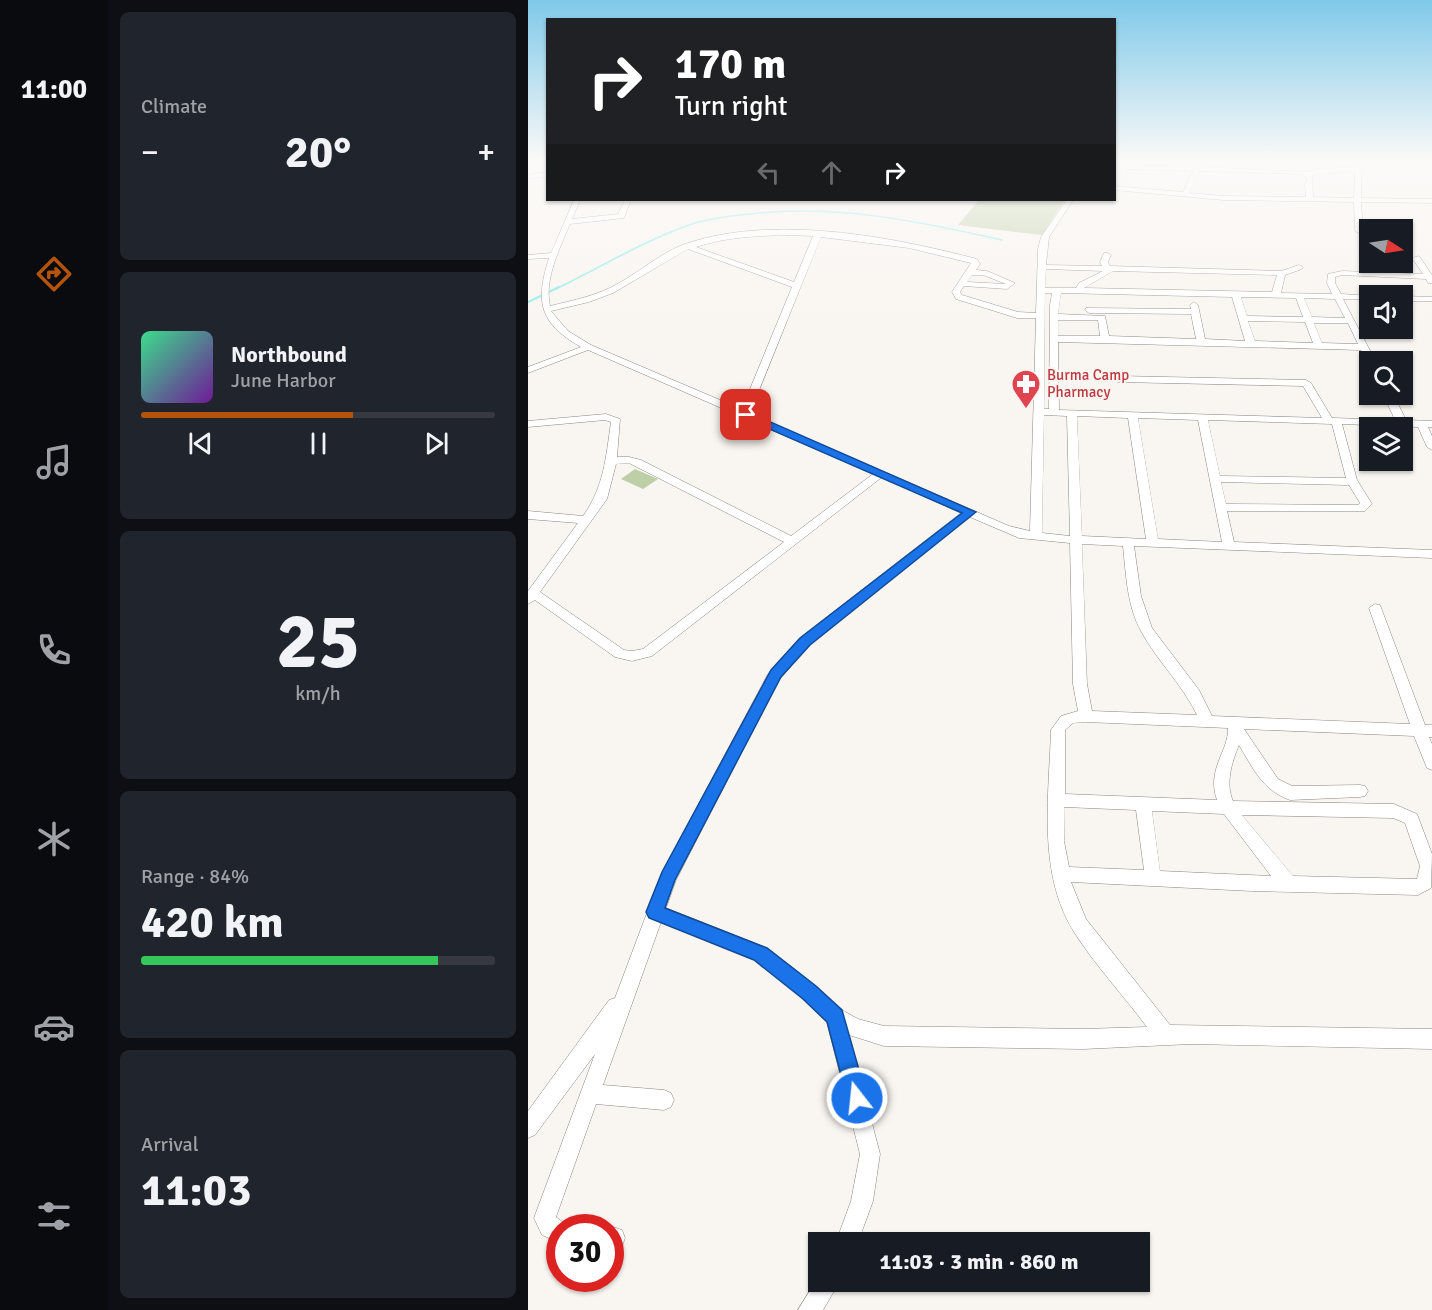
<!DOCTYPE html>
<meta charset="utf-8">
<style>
body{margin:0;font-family:Signika,sans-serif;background:#20242c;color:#f1f3f6;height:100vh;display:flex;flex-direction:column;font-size:22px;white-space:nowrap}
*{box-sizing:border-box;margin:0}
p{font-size:20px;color:#9ea1a6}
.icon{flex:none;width:33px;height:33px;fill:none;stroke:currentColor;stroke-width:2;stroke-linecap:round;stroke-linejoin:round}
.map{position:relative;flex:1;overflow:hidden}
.sheet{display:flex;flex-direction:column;gap:12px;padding:12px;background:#0d0f14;width:420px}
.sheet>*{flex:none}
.banner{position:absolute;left:18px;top:18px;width:570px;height:183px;border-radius:0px;box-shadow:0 2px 4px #0004;background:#202124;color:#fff;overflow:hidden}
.needle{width:39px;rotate:102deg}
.controls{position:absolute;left:831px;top:219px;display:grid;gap:12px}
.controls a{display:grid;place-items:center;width:54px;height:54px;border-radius:0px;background:#171b24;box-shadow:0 2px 4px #0004;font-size:30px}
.speed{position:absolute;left:18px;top:1214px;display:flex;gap:12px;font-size:30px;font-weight:700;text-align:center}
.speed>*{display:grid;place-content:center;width:78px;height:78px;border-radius:50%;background:#171b24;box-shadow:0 2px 4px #0004;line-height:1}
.speed .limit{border:9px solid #d22;background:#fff;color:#111}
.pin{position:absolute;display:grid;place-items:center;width:51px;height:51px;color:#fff;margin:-26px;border-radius:12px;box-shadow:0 3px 9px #0006}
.me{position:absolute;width:66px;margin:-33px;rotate:344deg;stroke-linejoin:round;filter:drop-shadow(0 0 4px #0008)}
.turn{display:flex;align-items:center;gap:21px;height:126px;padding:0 30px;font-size:27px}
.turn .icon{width:78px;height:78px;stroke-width:2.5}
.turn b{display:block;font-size:42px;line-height:51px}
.lanes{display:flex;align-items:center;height:57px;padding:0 30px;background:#0003;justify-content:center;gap:30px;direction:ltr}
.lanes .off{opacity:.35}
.big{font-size:45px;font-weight:700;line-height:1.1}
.sheet .tile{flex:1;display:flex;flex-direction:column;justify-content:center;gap:9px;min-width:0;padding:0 21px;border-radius:9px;background:#20242c}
.sheet .dial{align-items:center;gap:0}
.dial b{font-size:78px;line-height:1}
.song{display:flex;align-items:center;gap:18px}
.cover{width:72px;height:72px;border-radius:9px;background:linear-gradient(135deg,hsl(150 70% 55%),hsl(280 70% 35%))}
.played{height:6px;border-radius:3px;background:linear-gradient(90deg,#b45309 60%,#363941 60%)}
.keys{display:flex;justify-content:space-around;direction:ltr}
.heat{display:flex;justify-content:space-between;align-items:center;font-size:33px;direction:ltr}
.charge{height:9px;border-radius:4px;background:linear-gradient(90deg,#34c759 84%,#363941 0)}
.trip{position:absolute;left:280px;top:1232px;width:342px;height:60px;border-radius:0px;background:#171b24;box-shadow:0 2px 4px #0004;font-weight:700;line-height:60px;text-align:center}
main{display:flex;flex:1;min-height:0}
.menu{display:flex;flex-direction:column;width:108px;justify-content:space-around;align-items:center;background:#090b0e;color:#9ea1a6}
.menu .icon{width:42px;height:42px}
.menu .selected{color:#b45309}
.menu b{font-size:27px;color:#f1f3f6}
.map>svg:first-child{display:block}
.green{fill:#bdcfa7}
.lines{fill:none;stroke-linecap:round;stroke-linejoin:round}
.stream-far1{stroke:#83e9eb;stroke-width:1.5}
.stream{stroke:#83e9eb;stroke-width:2}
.minor-casing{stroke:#8a8682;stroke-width:1}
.minor{fill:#fff;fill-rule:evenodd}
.route{fill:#1a73e8;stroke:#114b97;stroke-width:1.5}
.labels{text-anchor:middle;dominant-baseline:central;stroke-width:4.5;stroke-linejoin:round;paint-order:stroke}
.far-health-label{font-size:15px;fill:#be3a42;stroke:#f9f5f0;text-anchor:start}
</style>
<main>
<nav class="menu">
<b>11:00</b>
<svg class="icon selected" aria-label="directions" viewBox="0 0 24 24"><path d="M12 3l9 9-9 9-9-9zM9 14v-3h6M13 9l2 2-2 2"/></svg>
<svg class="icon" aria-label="music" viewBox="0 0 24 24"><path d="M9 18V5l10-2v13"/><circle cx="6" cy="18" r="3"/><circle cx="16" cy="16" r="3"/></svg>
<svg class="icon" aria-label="phone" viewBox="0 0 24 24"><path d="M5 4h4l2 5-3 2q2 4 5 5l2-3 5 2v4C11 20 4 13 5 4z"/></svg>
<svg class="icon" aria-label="climate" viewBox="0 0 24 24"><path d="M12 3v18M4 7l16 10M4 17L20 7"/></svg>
<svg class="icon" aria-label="car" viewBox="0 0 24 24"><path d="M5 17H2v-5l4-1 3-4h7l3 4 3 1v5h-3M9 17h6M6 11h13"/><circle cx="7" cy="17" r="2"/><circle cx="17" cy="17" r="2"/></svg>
<svg class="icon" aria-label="filters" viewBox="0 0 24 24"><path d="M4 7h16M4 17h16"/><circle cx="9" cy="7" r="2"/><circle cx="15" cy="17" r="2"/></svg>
</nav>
<section class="sheet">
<div class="tile"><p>Climate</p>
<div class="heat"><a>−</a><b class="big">20°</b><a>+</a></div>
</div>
<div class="tile">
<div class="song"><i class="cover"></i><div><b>Northbound</b><p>June Harbor</p></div></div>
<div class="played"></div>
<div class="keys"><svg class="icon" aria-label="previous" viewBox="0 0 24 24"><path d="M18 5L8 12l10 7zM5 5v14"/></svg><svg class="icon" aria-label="pause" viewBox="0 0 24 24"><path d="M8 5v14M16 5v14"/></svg><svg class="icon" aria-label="next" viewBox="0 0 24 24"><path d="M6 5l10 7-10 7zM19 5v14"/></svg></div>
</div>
<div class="tile dial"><b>25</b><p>km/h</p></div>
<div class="tile"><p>Range · 84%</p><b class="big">420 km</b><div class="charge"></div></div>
<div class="tile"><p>Arrival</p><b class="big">11:03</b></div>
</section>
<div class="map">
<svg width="904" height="1310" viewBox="0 0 904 1310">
<rect width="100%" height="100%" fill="#f9f5f0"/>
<path class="green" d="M451 200H537L514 235 430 225Z
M107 469 130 479 115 489 93 479Z"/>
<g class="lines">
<path class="stream-far1" d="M28 289C73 267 117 240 164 224 182 218 203 216 222 214 308 204 390 221 474 240"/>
<path class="stream" d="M0 302 31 287"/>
<g class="minor-casing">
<path id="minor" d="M672 160 675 162 673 167 780 172 791 169 828 167V160H834L833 198 904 199V203L833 202 835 231 831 233 827 231 826 202 695 200 586 190V186L655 192 665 171 600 169 597 167 600 165 667 167ZM671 171 773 174 779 178 777 185 778 197 695 196 661 193ZM827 171 826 198 785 197 784 175Z
M20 172V176L0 179V175Z
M46 200H52L44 219 90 214 97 200H103L96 218 42 224C32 248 16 279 22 306 46 300 69 296 91 283 113 271 134 252 157 244 245 214 361 236 449 259L452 264 448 270 459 271 487 283 479 289 436 286 432 292 434 295 490 312 508 313 510 249 513 237 539 200H545L521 237 518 265 574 266 572 262 576 253H579L583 255 580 262 582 266 753 271 771 265 775 267 774 269 757 275 753 293 804 294 799 283 800 274 814 271 895 274 884 258 891 256 904 275V283H900L898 279 814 275 807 277V283L813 294 845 296H842V299H815L848 362H842L841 364 833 350 530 342 531 410 794 418 775 386 590 382 585 379 590 376 778 380 783 383 804 418 867 420 855 394H865L878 420 904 421V427H900L904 436V450L899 447 890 427 814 424 829 480 844 504 837 511H699L706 542 904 550V558L606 546 613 596 624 628 671 690 684 716 882 724 841 608 847 604 852 605 897 725H904V737H901L904 744V770L899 768 886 736 716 729 750 779 764 786 832 785 837 786 840 791 837 796 832 797 762 800C734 790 725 768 711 745 704 762 697 783 705 801L866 804 889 814 904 854 903 888 890 895 724 891 543 882 558 919 642 1025 904 1029V1049L663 1044 555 1049 356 1046 321 1035 352 1154 345 1201 330 1242H308L323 1201 332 1154 299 1022 262 987 227 960 133 922 75 1085 136 1090 143 1093 146 1100 143 1107 136 1110 68 1104 28 1217 41 1227H32V1243L14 1235 6 1218 67 1054 7 1135 0 1138V1111L81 1000 87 998 134 873 240 674 272 638 433 513 354 477 124 656 104 661 87 657 7 600 0 604V591L50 523 0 519V511L55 516C76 487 78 457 83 422L77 420 0 427V421L78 414 92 419 89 457H101L113 460 263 536 345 474 60 350 0 373V367L53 347C11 323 7 302 21 258L0 259V255L23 253ZM260 235 285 236 266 282 168 247C198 237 228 236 260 235ZM293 237 381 248 443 263 424 292 428 299 489 318H508L502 531 481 526 207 407 231 390ZM160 249 264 287 222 389 199 403 63 345 40 331 23 311 61 302 85 293ZM518 269 575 271 551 283 548 288H517ZM585 271 749 275 744 292 556 288ZM444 275H455L478 284 439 282ZM517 293H524L522 305 521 409H516ZM533 293 704 297 717 341 677 339 670 305 666 302 662 305 663 309 558 308 557 310 561 313 663 314 668 339 581 336 577 316 530 314ZM713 297 768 298 775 317 719 316ZM776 298 807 299 817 318 784 317ZM530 320H570L572 336H530ZM720 321 777 322 785 343 727 341ZM786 323H820L830 344 794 343ZM516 415 539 416 542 536 514 533ZM549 416 600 418 618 539 554 536ZM610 418 670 420 694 542 630 539ZM680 420 804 424 818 478 692 476ZM101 463 256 542 115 649 104 651 96 650 12 592 79 499 88 464ZM693 482 821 485 832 503 830 505 698 504ZM442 517 491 538 542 543 545 684 550 711 533 716 523 730C521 796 509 873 546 932 567 965 595 995 619 1027L555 1029 356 1026 330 1019 314 1010 274 975 239 948 138 908 148 880 250 681 282 644ZM554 544 595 546C598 574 599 606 613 631 629 661 654 684 669 715L564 711 559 684ZM558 722 700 728C701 751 678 769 689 800L537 794V730L545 723ZM536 807 608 810 616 870 541 867 536 841ZM624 811 696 814 743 876 632 871ZM714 815 865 818 877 823 892 866 889 879 765 876Z
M874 296 904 297V301H874Z
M82 1226 94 1230 97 1238 94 1246 82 1248V1227H80Z
M291 1276V1281H312L295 1310H270Z"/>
</g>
<use href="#minor" class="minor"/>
</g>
<linearGradient id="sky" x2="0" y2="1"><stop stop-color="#7fc9e9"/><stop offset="0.47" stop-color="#fcfaf8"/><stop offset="1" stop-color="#fcfaf8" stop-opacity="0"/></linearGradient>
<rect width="904" height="343" fill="url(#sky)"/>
<path class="route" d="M214 413H222L448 512 282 645 253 677 147 880 137 908 239 948 288 986 314 1010 339 1098 336 1105 329 1108 322 1105 319 1098 299 1022 275 999 226 960 121 918 118 912 134 872 243 670 272 638 434 513 214 417Z"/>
<defs>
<g id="pharmacy-pin" transform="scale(1.5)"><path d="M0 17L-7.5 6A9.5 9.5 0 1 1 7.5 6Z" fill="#e0444e" stroke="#f9f5f0"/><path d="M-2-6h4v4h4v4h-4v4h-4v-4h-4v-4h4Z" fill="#fff"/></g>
</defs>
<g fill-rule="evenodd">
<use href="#pharmacy-pin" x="498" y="384"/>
</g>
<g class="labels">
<g class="far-health-label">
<text x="519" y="375">Burma Camp<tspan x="519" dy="17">Pharmacy</tspan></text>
</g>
</g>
</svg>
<div class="controls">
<a><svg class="needle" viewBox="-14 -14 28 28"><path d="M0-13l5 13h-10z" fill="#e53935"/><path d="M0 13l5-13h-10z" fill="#9ea1a6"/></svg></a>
<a><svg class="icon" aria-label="sound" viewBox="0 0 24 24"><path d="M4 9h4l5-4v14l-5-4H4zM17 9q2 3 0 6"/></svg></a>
<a><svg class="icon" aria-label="search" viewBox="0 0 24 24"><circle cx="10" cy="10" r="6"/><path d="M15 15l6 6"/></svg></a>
<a><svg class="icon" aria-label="layers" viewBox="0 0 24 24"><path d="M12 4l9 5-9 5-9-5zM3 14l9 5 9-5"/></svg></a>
</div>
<div class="speed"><div class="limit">30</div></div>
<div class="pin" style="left:218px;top:415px;background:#d93025"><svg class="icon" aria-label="arrive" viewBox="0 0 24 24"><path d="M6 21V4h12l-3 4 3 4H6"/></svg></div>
<svg class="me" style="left:329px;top:1098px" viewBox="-20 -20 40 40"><circle r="17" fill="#1a73e8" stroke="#fff" stroke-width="3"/><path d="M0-11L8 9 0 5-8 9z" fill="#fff"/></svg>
<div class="trip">11:03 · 3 min · 860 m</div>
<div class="banner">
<div class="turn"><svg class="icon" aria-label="right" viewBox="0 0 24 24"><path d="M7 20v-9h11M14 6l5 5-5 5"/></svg><div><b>170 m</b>Turn right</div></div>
<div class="lanes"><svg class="icon off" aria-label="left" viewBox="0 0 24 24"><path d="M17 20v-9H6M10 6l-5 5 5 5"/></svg><svg class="icon off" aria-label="ahead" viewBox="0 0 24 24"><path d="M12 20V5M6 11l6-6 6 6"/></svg><svg class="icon" aria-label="right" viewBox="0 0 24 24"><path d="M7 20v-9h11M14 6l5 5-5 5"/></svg></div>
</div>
</div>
</main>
